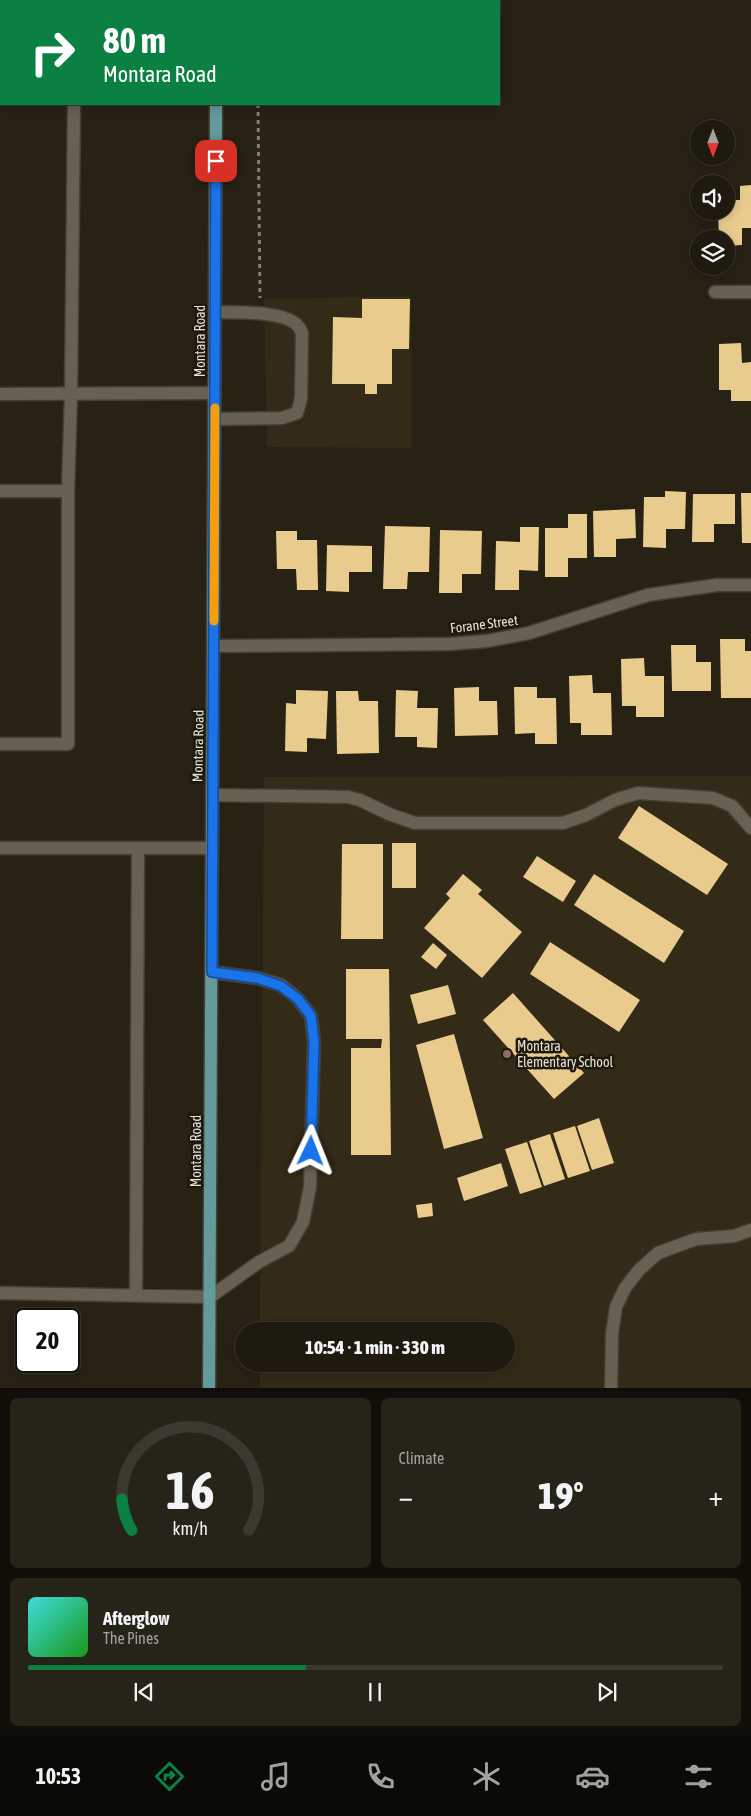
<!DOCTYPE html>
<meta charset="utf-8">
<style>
body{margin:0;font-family:"Asap Condensed",sans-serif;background:#262319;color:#f1f3f6;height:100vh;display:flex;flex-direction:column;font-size:19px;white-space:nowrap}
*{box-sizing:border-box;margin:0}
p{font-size:16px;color:#a1a19f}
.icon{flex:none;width:28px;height:28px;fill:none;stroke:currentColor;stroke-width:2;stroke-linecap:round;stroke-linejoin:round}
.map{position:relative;height:1388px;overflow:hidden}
.details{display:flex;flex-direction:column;gap:10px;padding:10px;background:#100e09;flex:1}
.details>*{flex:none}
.banner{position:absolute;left:0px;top:0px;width:500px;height:105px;box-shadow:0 2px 12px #0003,0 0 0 1px #3c3830;background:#0b8043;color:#fff;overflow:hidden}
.needle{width:32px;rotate:180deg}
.controls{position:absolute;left:690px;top:120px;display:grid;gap:10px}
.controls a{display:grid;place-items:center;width:45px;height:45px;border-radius:50%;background:#1e1a10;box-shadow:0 2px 12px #0003,0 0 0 1px #3c3830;font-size:25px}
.speed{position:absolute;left:15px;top:1308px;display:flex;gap:10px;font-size:25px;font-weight:700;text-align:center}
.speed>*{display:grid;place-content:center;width:65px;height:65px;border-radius:50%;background:#1e1a10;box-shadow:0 2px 12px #0003,0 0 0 1px #3c3830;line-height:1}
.speed .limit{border:2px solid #111;border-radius:8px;background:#fff;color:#111}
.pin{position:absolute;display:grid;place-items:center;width:42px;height:42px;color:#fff;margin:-21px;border-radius:10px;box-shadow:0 2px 8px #0006}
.me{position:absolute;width:55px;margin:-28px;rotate:2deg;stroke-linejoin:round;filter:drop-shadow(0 0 4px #0008)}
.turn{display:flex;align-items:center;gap:18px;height:105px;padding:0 20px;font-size:22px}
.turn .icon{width:65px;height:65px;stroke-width:2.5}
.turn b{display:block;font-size:35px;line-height:42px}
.big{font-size:38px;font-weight:800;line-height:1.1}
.details .tile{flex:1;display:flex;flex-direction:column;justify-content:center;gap:8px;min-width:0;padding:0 18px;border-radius:8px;background:#262319}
.details .dial{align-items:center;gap:0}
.dial svg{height:130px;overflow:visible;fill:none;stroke:#3c3830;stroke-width:7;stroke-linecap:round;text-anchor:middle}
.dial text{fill:#f1f3f6;stroke:none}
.song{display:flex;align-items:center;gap:15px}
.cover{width:60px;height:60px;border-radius:8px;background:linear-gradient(135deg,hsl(180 70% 55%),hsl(120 70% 35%))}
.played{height:5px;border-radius:2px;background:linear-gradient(90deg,#0b8043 40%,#3c3830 40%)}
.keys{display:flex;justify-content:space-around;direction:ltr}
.heat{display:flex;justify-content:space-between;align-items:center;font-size:28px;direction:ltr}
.details .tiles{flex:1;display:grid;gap:10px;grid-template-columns:1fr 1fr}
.tile:last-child{grid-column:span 2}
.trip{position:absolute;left:235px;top:1322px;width:280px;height:50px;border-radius:25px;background:#1e1a10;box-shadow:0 2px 12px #0003,0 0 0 1px #3c3830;font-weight:800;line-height:50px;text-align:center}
.tab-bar{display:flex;height:80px;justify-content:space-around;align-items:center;background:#0c0a06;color:#a1a19f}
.tab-bar .icon{width:35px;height:35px}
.tab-bar .on{color:#0b8043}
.tab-bar b{font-size:22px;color:#f1f3f6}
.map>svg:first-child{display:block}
.built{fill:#332a17}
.building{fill:#e9cb8e}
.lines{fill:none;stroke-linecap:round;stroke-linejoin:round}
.service-casing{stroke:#443e35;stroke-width:15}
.minor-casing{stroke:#443e35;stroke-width:15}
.primary-casing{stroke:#443e35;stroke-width:15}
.path{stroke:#837e73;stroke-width:3;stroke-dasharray:4 4;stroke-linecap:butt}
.service{stroke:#686152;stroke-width:12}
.minor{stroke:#686152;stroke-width:12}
.primary{stroke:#639a9b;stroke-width:12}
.route-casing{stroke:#114b97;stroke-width:12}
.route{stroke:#1a73e8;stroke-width:9}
.slow{stroke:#f59e0b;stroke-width:9}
.education-dot{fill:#8d6e63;stroke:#1f190c;stroke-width:2}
.labels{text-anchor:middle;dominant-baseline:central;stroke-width:5;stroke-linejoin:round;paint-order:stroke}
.street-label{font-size:14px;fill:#e4e0d7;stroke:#1f190c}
.poi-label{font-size:14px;fill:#e4e0d7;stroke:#1f190c;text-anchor:start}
</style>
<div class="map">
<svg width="751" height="1389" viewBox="0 0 751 1389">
<rect width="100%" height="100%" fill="#282215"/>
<path class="built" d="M411 296V448L267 447 264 299Z
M751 776V1388L260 1389V1364H506V1331H260L264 777Z"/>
<path class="building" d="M751 185V228H742V245L726 246V239H719L718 211H726V200H740V186Z
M362 299H410L409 349H392V384H377V394H365V384H332L333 317 362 318Z
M741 343 742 363 751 362V401H731V390H719V344Z
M665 491 686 492 685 529H666V548L643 547 644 497H665Z
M741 493H751V543H742Z
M693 494H735V524H714V542H692Z
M635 509 636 538 616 539V557H594L593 511Z
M568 514H587V558H568V577H545V528H568Z
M385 526 430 527 429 572H408L407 589H383Z
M520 527H539L538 571 519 570V590H495L496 541 520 542Z
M440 530 482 531 481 574H462V593H439Z
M276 531H297V540H317L318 590H297L296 569H277Z
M327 545 372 546V572H349V592L326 591Z
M720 639H745V651H751V698H721Z
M671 645H696V662H711V691H672Z
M644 658 645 676H664V717H636V706H622L621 659Z
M592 675 593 693H611L612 735H581V723H570L569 676Z
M479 687V701H497L498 735 455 736 454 688Z
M514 687H537V698H556L557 744H535V733L515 734Z
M296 690 328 691 326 739 307 738V752L285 751 286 703 296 704Z
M396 690 418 691 417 708H438L437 748 417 747V737H395Z
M336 691H358L359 701H378L379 753 337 754Z
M639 806 728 864 707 895 618 838Z
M392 843H416V888H392Z
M342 844H383V939H341Z
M537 856 576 881 563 902 523 877Z
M463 874 482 890 478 894 522 932 482 978 424 928 450 898 446 894Z
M594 874 684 931 664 963 574 905Z
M550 942 640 1000 619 1032 530 974Z
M433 943 447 955 436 969 421 957Z
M346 969H389L391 1155H351V1048H381L382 1039H346Z
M448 985 456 1014 418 1024 410 995Z
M513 993 584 1073 554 1099 483 1020Z
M454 1034 483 1138 444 1149 416 1045Z
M599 1118 614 1163 592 1170 577 1126Z
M575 1126 590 1171 568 1178 553 1133Z
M550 1134 565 1179 544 1186 529 1141Z
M527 1142 542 1187 520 1194 505 1149Z
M501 1163 508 1186 464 1201 457 1178Z
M432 1203 433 1216 418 1218 416 1205Z"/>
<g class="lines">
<g class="service-casing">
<path id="service" d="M215 419 282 418 297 413 301 399 302 333C301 330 300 328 298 326 285 310 235 313 215 312
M213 795 348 797 360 800 389 814 415 823H563L586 815 615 800 638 793 713 798 732 806 751 828
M210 1297 259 1262 289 1246 303 1222 310 1187 314 1042 311 1016 298 999 281 985 257 978 212 972
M611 1389 612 1334 616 1307 625 1288 639 1270 658 1253 696 1239 734 1236 751 1230"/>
</g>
<g class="minor-casing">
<path id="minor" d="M0 57H1
M715 292H751
M0 394 215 393
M0 491H68
M214 646 450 644 487 641 529 633 648 595 717 585H751
M0 744H68V491L71 394 74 104
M0 848H212
M0 1293 210 1297
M136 1296 138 848"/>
</g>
<g class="primary-casing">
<path id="primary" d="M217 1V0
M209 1389 216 104"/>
</g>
<path class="path" d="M258 104 260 298"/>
<use href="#service" class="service"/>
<use href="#minor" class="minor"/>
<use href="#primary" class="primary"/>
</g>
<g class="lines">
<g class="route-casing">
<path id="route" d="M216 161 212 972 257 978 281 986 298 999 311 1016 314 1042 311 1151"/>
</g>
<use href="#route" class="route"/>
<path class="slow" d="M214 621 215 408"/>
</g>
<circle class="education-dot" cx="507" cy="1054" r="5"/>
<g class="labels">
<g class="street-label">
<text transform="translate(200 341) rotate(-90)">Montara Road</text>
<text transform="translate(484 624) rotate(-7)">Forane Street</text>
<text transform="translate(198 746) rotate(-89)">Montara Road</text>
<text transform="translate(196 1151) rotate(-90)">Montara Road</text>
</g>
<g class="poi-label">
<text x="517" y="1046">Montara<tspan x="517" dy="16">Elementary School</tspan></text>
</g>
</g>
</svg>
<div class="controls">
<a><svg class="needle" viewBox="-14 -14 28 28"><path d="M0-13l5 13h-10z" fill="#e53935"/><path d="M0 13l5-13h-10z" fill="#a1a19f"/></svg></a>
<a><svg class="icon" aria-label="sound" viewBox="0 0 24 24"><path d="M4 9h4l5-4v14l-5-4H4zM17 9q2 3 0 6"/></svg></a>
<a><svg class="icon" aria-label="layers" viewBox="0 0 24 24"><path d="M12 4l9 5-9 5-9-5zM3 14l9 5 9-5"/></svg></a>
</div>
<div class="speed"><div class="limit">20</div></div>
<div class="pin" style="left:216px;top:161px;background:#d93025"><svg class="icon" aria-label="arrive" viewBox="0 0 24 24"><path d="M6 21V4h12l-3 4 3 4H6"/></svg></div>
<svg class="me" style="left:311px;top:1151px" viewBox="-20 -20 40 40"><path d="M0-17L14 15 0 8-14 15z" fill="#1a73e8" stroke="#fff" stroke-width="4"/></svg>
<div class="trip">10:54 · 1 min · 330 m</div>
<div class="banner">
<div class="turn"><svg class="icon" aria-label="right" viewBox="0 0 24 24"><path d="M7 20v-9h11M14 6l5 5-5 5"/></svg><div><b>80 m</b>Montara Road</div></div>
</div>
</div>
<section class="details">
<div class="tiles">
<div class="tile dial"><svg viewBox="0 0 100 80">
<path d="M14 69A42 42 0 1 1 86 69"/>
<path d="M14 69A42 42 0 0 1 8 50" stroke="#0b8043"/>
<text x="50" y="56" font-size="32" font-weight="700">16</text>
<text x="50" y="72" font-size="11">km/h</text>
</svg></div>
<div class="tile"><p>Climate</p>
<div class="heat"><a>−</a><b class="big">19°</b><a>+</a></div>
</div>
<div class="tile">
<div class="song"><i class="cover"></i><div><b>Afterglow</b><p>The Pines</p></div></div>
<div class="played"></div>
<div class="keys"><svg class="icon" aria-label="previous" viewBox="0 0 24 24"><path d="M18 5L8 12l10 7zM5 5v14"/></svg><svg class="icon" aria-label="pause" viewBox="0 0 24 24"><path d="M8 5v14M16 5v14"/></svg><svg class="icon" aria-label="next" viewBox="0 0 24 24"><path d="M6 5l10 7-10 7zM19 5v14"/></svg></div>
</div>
</div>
</section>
<nav class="tab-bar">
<b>10:53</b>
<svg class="icon on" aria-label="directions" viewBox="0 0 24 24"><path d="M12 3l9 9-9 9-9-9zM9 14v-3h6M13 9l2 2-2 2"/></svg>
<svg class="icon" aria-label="music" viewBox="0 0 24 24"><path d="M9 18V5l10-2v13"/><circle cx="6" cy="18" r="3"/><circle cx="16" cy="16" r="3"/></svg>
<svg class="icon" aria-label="phone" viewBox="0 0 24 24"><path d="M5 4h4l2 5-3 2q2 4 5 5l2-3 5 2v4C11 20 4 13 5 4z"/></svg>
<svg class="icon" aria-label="climate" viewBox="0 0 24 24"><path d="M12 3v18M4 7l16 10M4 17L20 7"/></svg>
<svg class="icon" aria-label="car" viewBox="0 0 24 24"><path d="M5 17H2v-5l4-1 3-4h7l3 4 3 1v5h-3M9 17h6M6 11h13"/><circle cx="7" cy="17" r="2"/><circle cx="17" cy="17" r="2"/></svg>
<svg class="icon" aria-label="filters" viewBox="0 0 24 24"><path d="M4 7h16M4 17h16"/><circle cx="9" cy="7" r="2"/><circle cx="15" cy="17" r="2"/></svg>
</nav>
